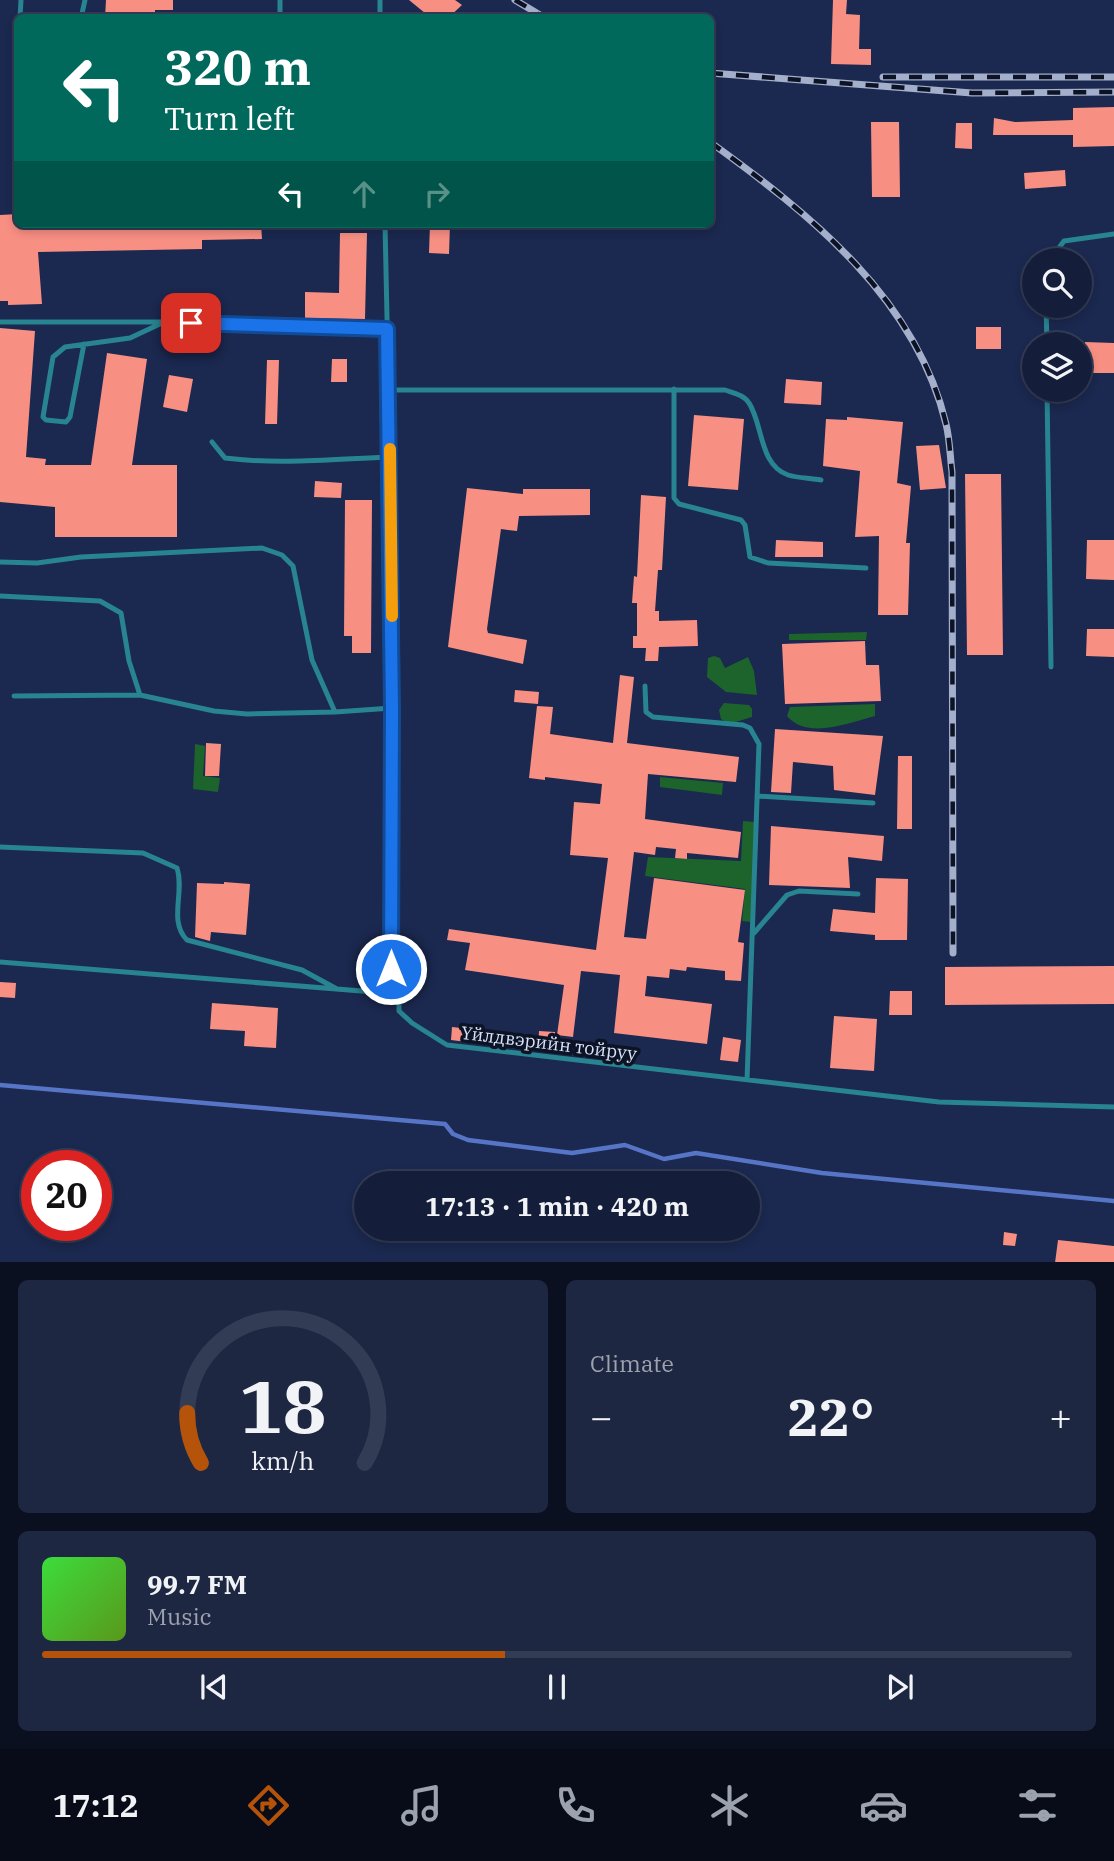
<!DOCTYPE html>
<meta charset="utf-8">
<style>
body{margin:0;font-family:"IBM Plex Serif",serif;background:#1d2742;color:#f1f3f6;height:100vh;display:flex;flex-direction:column;font-size:26px;white-space:nowrap}
*{box-sizing:border-box;margin:0}
p{font-size:23px;color:#9da2af}
.icon{flex:none;width:38px;height:38px;fill:none;stroke:currentColor;stroke-width:2;stroke-linecap:round;stroke-linejoin:round}
.map{position:relative;height:1262px;overflow:hidden}
.drawer{display:flex;flex-direction:column;gap:18px;padding:18px;background:#0b1020;flex:1}
.drawer>*{flex:none}
.banner{position:absolute;left:14px;top:14px;width:700px;height:214px;border-radius:10px;box-shadow:0 4px 10px #0003,0 0 0 2px #333c55;background:#00695c;color:#fff;overflow:hidden}
.tools{position:absolute;left:1022px;top:248px;display:grid;gap:14px}
.tools a{display:grid;place-items:center;width:70px;height:70px;border-radius:50%;background:#141e3b;box-shadow:0 4px 10px #0003,0 0 0 2px #333c55;font-size:35px}
.speed{position:absolute;left:21px;top:1150px;display:flex;gap:14px;font-size:35px;font-weight:700;text-align:center}
.speed>*{display:grid;place-content:center;width:91px;height:91px;border-radius:50%;background:#141e3b;box-shadow:0 4px 10px #0003,0 0 0 2px #333c55;line-height:1}
.speed .limit{border:10px solid #d22;background:#fff;color:#111}
.pin{position:absolute;display:grid;place-items:center;width:60px;height:60px;color:#fff;margin:-30px;border-radius:14px;box-shadow:0 4px 10px #0006}
.me{position:absolute;width:77px;margin:-38px;rotate:0deg;stroke-linejoin:round;filter:drop-shadow(0 0 5px #0008)}
.turn{display:flex;align-items:center;gap:24px;height:147px;padding:0 35px;font-size:32px}
.turn .icon{width:91px;height:91px;stroke-width:2.5}
.turn b{display:block;font-size:49px;line-height:60px}
.lanes{display:flex;align-items:center;height:66px;padding:0 35px;background:#0003;justify-content:center;gap:35px;direction:ltr}
.lanes .off{opacity:.35}
.big{font-size:52px;font-weight:800;line-height:1.1}
.drawer .card{flex:1;display:flex;flex-direction:column;justify-content:center;gap:10px;min-width:0;padding:0 24px;border-radius:10px;background:#1d2742}
.drawer .dial{align-items:center;gap:0}
.dial svg{height:182px;overflow:visible;fill:none;stroke:#333c55;stroke-width:7;stroke-linecap:round;text-anchor:middle}
.dial text{fill:#f1f3f6;stroke:none}
.song{display:flex;align-items:center;gap:21px}
.cover{width:84px;height:84px;border-radius:10px;background:linear-gradient(135deg,hsl(120 70% 55%),hsl(90 70% 35%))}
.played{height:7px;border-radius:4px;background:linear-gradient(90deg,#b45309 45%,#333c55 45%)}
.keys{display:flex;justify-content:space-around;direction:ltr}
.heat{display:flex;justify-content:space-between;align-items:center;font-size:38px;direction:ltr}
.drawer .tiles{flex:1;display:grid;gap:18px;grid-template-columns:1fr 1fr}
.card:last-child{grid-column:span 2}
.trip{position:absolute;left:354px;top:1171px;width:406px;height:70px;border-radius:35px;background:#141e3b;box-shadow:0 4px 10px #0003,0 0 0 2px #333c55;font-weight:800;line-height:70px;text-align:center}
.menu{display:flex;height:112px;justify-content:space-around;align-items:center;background:#080c18;color:#9da2af}
.menu .icon{width:49px;height:49px}
.menu .current{color:#b45309}
.menu b{font-size:32px;color:#f1f3f6}
.map>svg:first-child{display:block}
.green{fill:#1d632c}
.lines{fill:none;stroke-linecap:round;stroke-linejoin:round}
.stream{stroke:#5775c6;stroke-width:4.5}
.building{fill:#f88f83}
.service{stroke:#278490;stroke-width:5}
.rail-casing{stroke:#a4afcc;stroke-width:7}
.rail{stroke:#0c1324;stroke-width:4.5;stroke-dasharray:13;stroke-linecap:butt}
.route-casing{stroke:#114b97;stroke-width:18}
.route{stroke:#1a73e8;stroke-width:12}
.slow{stroke:#f59e0b;stroke-width:12}
.labels{text-anchor:middle;dominant-baseline:central;stroke-width:7;stroke-linejoin:round;paint-order:stroke}
.street-label{font-size:18px;fill:#d9e3fc;stroke:#0c1324}
</style>
<div class="map">
<svg width="1114" height="1263" viewBox="0 0 1114 1263">
<rect width="100%" height="100%" fill="#1b284f"/>
<path class="green" d="M867 632 866 640H789V634Z
M714 656 720 658 725 668 748 657 754 671 757 695 726 692 707 677 708 658Z
M724 703 749 705 752 709V717L729 724 721 719 719 710Z
M875 704V716C849 723 807 740 787 716L790 707Z
M195 744 205 746 203 776 220 778 218 792 193 789Z
M660 777 723 783 722 795 660 787Z
M743 821 755 822 751 922 742 921 745 889 645 876 648 857 741 861Z"/>
<g class="lines">
<path class="stream" d="M0 1085 445 1124 453 1134 468 1140 572 1153 625 1145 664 1159 696 1153 822 1173 1114 1201"/>
</g>
<path class="building" d="M106 0H173V10H155V18H105Z
M409 0H455L462 5 448 18H431Z
M833 0H847L846 14 860 15 859 49H871V65L831 64Z
M1114 107V146L1073 147V135H993L994 118 1015 122 1073 120V108Z
M871 122H899L900 197H872Z
M956 123H972V149L955 148Z
M1065 170 1066 186 1025 189 1024 173Z
M18 214V224H261L262 239 202 240V249L38 252 42 304 8 305V301H0V215Z
M430 224H450L449 254 429 253Z
M340 233H367L365 319 305 318V292L339 293Z
M976 327H1001V349H976Z
M0 328 35 331 26 457 46 459 45 465H91L107 353 147 359 132 465H177V537H55V507L0 502Z
M1085 342 1114 343V373H1084Z
M332 359H347V382H331Z
M267 360H279L277 424H265Z
M169 375 193 379 187 412 163 407Z
M786 379 822 382 821 405 784 403Z
M694 415 744 419 738 490 688 486Z
M847 417 903 422 897 483 911 486 906 543H910L908 615H878L879 536 855 537 860 471 823 466 826 419 847 420Z
M939 445 946 488 920 490 916 446Z
M965 474H1001L1003 655H967Z
M315 481 342 483 341 498 314 497Z
M467 488 523 494V489H590V515L519 516 517 531 501 529 487 629 488 633 527 640 523 664 448 647Z
M641 495 666 497 662 570H658L655 611H659V621L697 620 698 646 659 647 658 661H645L646 648H633V636H637V603H632L634 576 637 577Z
M345 500H372L371 653H352V636H344Z
M776 540 823 542V557H775Z
M1087 540H1114V580L1086 579Z
M1087 629H1114V657L1086 656Z
M865 641 866 665H879L881 701 785 704 782 644Z
M620 675 634 677 627 743 739 757 736 782 648 774 645 819 741 832 738 858 687 853V859L675 858 676 849 656 847 655 855 634 852 624 937 646 939 654 878 745 890 738 942 744 943 741 981 725 980V971L687 967 686 971 670 969 669 978 647 976 645 996 712 1004 707 1044 614 1033 620 975 581 971 573 1037 557 1035 564 985 465 970 470 943 447 940 449 929 596 950 608 858 570 855 574 802 600 804 602 784 545 777V780L529 778 537 706 553 707 550 734 613 743Z
M515 690 539 692 538 704 514 702Z
M775 729 883 736 875 795 834 790 833 766 793 762 791 793 771 792Z
M206 743 221 744 219 776H205Z
M898 756H912V829H897Z
M771 826 884 836 882 861 848 857 850 888 769 885Z
M876 878 908 879 907 940H875V935L830 931 833 909 875 913Z
M224 882 250 884 246 935 211 932 210 941 195 937 197 883 224 884Z
M1114 966V1004L945 1005V967Z
M0 982 16 983 15 998 0 997Z
M890 991H912V1015H889Z
M212 1003 278 1008 276 1048 244 1046 245 1031 210 1029Z
M834 1016 877 1019 874 1071 830 1068Z
M452 1027 508 1033 506 1047 451 1040Z
M539 1031 555 1032 554 1051 538 1050Z
M723 1037 741 1040 738 1062 720 1060Z
M1004 1232 1017 1234 1015 1246 1003 1245Z
M1058 1240 1114 1246V1263H1055Z"/>
<g class="lines">
<path class="service" d="M280 0V18
M380 0V18
M20 18 21 0
M81 18 85 0
M18 67V131
M385 224 390 457 391 969 399 994V1011L412 1023 447 1045 939 1102 1114 1107
M1049 261 1064 241 1114 234
M1046 306 1047 345
M0 322H165L387 329
M84 344 70 417 66 422 46 420 43 417 53 357 65 347 130 338 162 323
M674 389V498L679 504 741 520 745 525 750 557 768 563 866 568
M390 390H725C734 393 744 395 749 403 763 424 759 465 788 475 797 478 810 478 821 480
M1047 390 1051 667
M212 442 225 458C280 465 335 459 390 457
M0 562 37 563 81 557 262 548 282 555 293 566 312 660 335 712 392 708
M0 596 100 601 121 613 129 661 140 695
M645 686 646 712 653 717 743 725 750 728 759 744 747 1080
M14 696 140 695 214 711 247 714 335 712
M757 796 873 803
M0 847 143 853 177 868C185 892 168 921 187 940L302 970 337 989
M754 933 787 895 799 891 858 894
M0 962 399 994"/>
<g class="rail-casing">
<path id="rail" d="M515 0 545 18
M710 73 972 93 1114 92
M883 77H1114
M710 142C811 215 916 298 946 424 950 440 950 457 952 472L953 953"/>
</g>
<use href="#rail" class="rail"/>
</g>
<g class="lines">
<g class="route-casing">
<path id="route" d="M191 323 387 329 392 708 391 969"/>
</g>
<use href="#route" class="route"/>
<path class="slow" d="M390 449 392 616"/>
</g>
<g class="labels">
<g class="street-label">
<text transform="translate(549 1043) rotate(7)">Үйлдвэрийн тойруу</text>
</g>
</g>
</svg>
<div class="tools">
<a><svg class="icon" aria-label="search" viewBox="0 0 24 24"><circle cx="10" cy="10" r="6"/><path d="M15 15l6 6"/></svg></a>
<a><svg class="icon" aria-label="layers" viewBox="0 0 24 24"><path d="M12 4l9 5-9 5-9-5zM3 14l9 5 9-5"/></svg></a>
</div>
<div class="speed"><div class="limit">20</div></div>
<div class="pin" style="left:191px;top:323px;background:#d93025"><svg class="icon" aria-label="arrive" viewBox="0 0 24 24"><path d="M6 21V4h12l-3 4 3 4H6"/></svg></div>
<svg class="me" style="left:391px;top:969px" viewBox="-20 -20 40 40"><circle r="17" fill="#1a73e8" stroke="#fff" stroke-width="3"/><path d="M0-11L8 9 0 5-8 9z" fill="#fff"/></svg>
<div class="trip">17:13 · 1 min · 420 m</div>
<div class="banner">
<div class="turn"><svg class="icon" aria-label="left" viewBox="0 0 24 24"><path d="M17 20v-9H6M10 6l-5 5 5 5"/></svg><div><b>320 m</b>Turn left</div></div>
<div class="lanes"><svg class="icon" aria-label="left" viewBox="0 0 24 24"><path d="M17 20v-9H6M10 6l-5 5 5 5"/></svg><svg class="icon off" aria-label="ahead" viewBox="0 0 24 24"><path d="M12 20V5M6 11l6-6 6 6"/></svg><svg class="icon off" aria-label="right" viewBox="0 0 24 24"><path d="M7 20v-9h11M14 6l5 5-5 5"/></svg></div>
</div>
</div>
<section class="drawer">
<div class="tiles">
<div class="card dial"><svg viewBox="0 0 100 80">
<path d="M14 69A42 42 0 1 1 86 69"/>
<path d="M14 69A42 42 0 0 1 8 47" stroke="#b45309"/>
<text x="50" y="56" font-size="32" font-weight="700">18</text>
<text x="50" y="72" font-size="11">km/h</text>
</svg></div>
<div class="card"><p>Climate</p>
<div class="heat"><a>−</a><b class="big">22°</b><a>+</a></div>
</div>
<div class="card">
<div class="song"><i class="cover"></i><div><b>99.7 FM</b><p>Music</p></div></div>
<div class="played"></div>
<div class="keys"><svg class="icon" aria-label="previous" viewBox="0 0 24 24"><path d="M18 5L8 12l10 7zM5 5v14"/></svg><svg class="icon" aria-label="pause" viewBox="0 0 24 24"><path d="M8 5v14M16 5v14"/></svg><svg class="icon" aria-label="next" viewBox="0 0 24 24"><path d="M6 5l10 7-10 7zM19 5v14"/></svg></div>
</div>
</div>
</section>
<nav class="menu">
<b>17:12</b>
<svg class="icon current" aria-label="directions" viewBox="0 0 24 24"><path d="M12 3l9 9-9 9-9-9zM9 14v-3h6M13 9l2 2-2 2"/></svg>
<svg class="icon" aria-label="music" viewBox="0 0 24 24"><path d="M9 18V5l10-2v13"/><circle cx="6" cy="18" r="3"/><circle cx="16" cy="16" r="3"/></svg>
<svg class="icon" aria-label="phone" viewBox="0 0 24 24"><path d="M5 4h4l2 5-3 2q2 4 5 5l2-3 5 2v4C11 20 4 13 5 4z"/></svg>
<svg class="icon" aria-label="climate" viewBox="0 0 24 24"><path d="M12 3v18M4 7l16 10M4 17L20 7"/></svg>
<svg class="icon" aria-label="car" viewBox="0 0 24 24"><path d="M5 17H2v-5l4-1 3-4h7l3 4 3 1v5h-3M9 17h6M6 11h13"/><circle cx="7" cy="17" r="2"/><circle cx="17" cy="17" r="2"/></svg>
<svg class="icon" aria-label="filters" viewBox="0 0 24 24"><path d="M4 7h16M4 17h16"/><circle cx="9" cy="7" r="2"/><circle cx="15" cy="17" r="2"/></svg>
</nav>
